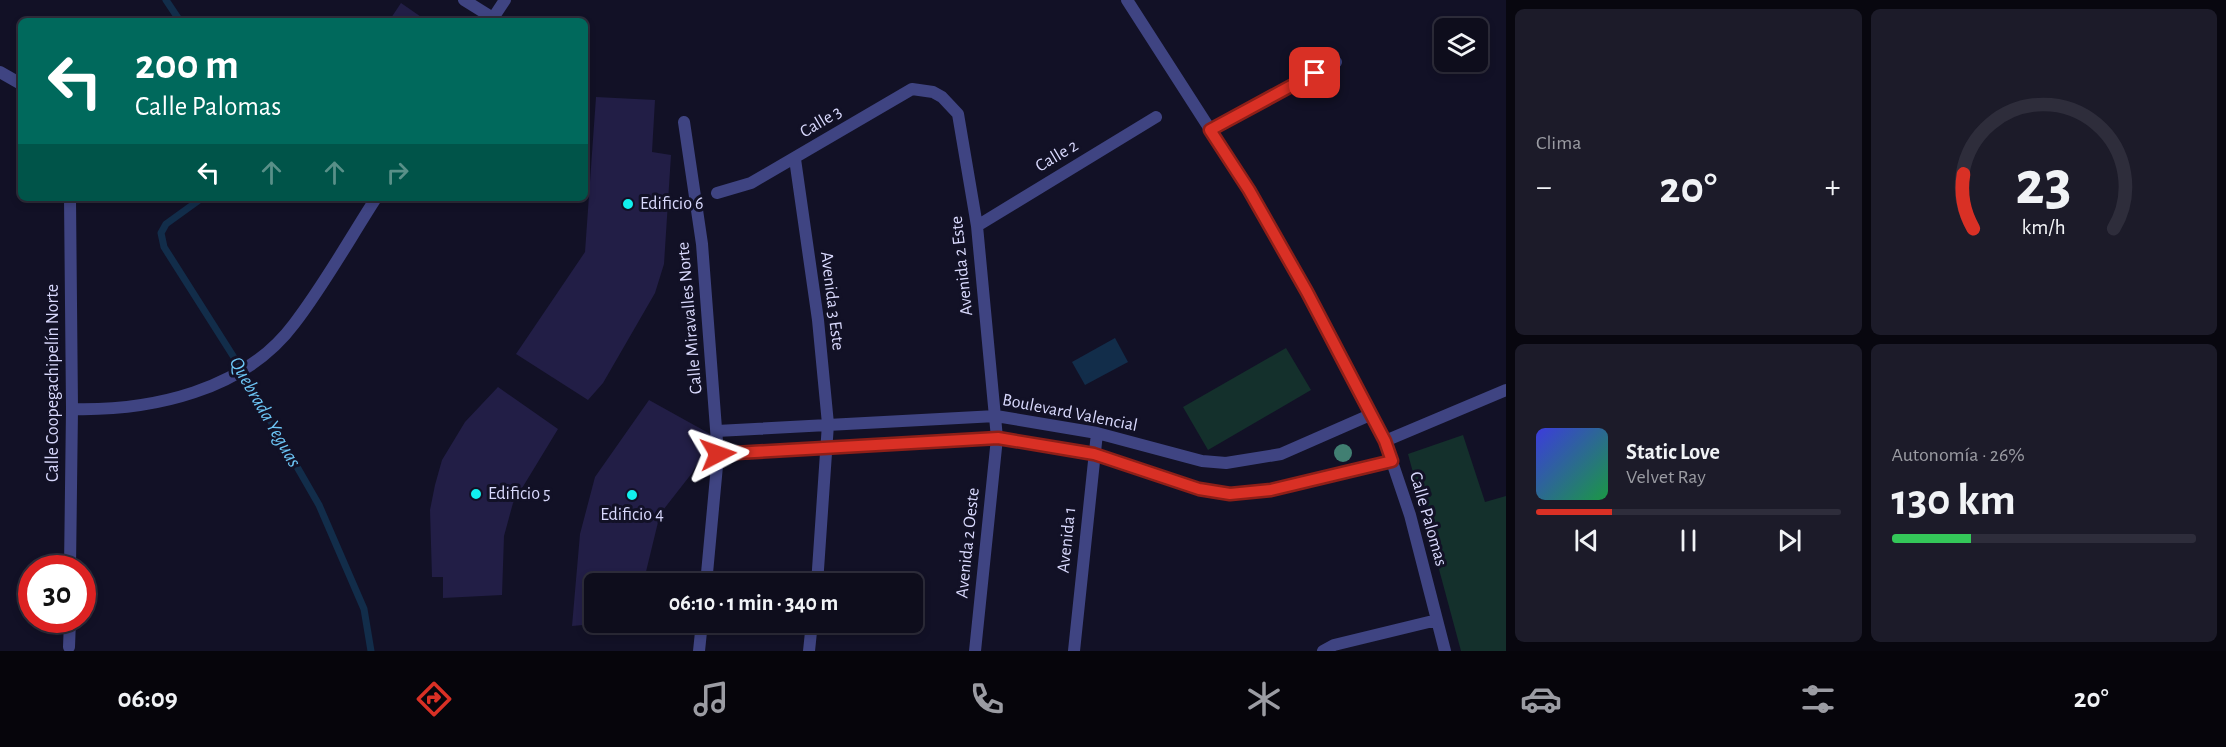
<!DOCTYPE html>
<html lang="es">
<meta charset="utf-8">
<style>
body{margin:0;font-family:"Alegreya Sans",sans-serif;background:#1c1b29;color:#f1f3f6;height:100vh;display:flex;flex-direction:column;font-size:22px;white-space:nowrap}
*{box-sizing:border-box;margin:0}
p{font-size:20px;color:#9b9ca3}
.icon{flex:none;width:33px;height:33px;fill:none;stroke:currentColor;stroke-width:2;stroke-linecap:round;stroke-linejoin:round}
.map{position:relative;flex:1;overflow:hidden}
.drawer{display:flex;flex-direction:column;gap:9px;padding:9px;background:#08070f;width:720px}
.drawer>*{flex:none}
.top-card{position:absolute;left:18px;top:18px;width:570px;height:183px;border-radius:9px;box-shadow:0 3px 9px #0003,0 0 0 2px #2e2d3b;background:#00695c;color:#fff;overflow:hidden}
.tools{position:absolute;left:1434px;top:18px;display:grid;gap:12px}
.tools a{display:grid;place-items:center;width:54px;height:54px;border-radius:9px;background:#0e0d1c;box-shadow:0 3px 9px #0003,0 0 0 2px #2e2d3b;font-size:30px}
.speed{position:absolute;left:18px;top:555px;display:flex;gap:12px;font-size:30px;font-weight:700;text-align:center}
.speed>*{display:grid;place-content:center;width:78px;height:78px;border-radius:50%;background:#0e0d1c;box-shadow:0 3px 9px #0003,0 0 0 2px #2e2d3b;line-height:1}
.speed .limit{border:9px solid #d22;background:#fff;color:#111}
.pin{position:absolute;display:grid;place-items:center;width:51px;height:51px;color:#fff;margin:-26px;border-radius:12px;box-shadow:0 3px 9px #0006}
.me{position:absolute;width:66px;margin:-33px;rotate:86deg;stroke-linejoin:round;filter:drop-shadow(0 0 4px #0008)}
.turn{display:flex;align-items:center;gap:21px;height:126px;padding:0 18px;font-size:27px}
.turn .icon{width:78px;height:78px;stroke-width:2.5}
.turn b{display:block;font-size:42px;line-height:51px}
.lanes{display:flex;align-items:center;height:57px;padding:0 18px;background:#0003;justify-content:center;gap:30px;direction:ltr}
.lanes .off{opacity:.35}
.big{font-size:45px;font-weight:700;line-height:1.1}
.drawer .tile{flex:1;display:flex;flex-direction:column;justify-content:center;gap:9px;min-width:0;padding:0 21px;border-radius:9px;background:#1c1b29}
.drawer .dial{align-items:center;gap:0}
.dial svg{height:156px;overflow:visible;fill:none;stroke:#2e2d3b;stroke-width:7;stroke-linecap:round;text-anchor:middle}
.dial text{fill:#f1f3f6;stroke:none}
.song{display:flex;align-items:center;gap:18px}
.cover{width:72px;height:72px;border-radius:9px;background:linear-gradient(135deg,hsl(240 70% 55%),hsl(140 70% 35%))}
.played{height:6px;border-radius:3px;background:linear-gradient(90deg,#d93025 25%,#2e2d3b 25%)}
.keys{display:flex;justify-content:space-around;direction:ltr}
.heat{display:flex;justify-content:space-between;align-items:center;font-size:33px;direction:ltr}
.charge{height:9px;border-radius:4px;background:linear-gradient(90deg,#34c759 26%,#2e2d3b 0)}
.drawer .tiles{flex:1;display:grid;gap:9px;grid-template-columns:repeat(2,1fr)}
.trip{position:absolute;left:584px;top:573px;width:339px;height:60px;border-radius:9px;background:#0e0d1c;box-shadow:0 3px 9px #0003,0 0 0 2px #2e2d3b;font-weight:700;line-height:60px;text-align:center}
.menu{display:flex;height:96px;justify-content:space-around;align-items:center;background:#06050b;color:#9b9ca3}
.menu .icon{width:42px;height:42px}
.menu .active{color:#d93025}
.menu b{font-size:27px;color:#f1f3f6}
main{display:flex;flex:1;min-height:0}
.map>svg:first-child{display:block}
.green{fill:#14302c}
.water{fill:#122d4a}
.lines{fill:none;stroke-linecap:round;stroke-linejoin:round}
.stream{stroke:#122d4a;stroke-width:7}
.building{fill:#221e46}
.service{stroke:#3f4482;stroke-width:12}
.minor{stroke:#3f4482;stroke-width:12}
.tree{fill:#417f72}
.route-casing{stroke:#8d1f18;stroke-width:15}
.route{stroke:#d93025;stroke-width:10}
.poi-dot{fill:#11f0ee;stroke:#121126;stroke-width:2}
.labels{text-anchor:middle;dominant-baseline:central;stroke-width:6;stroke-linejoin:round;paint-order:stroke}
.street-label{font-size:18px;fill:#d9d9fd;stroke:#121126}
.poi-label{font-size:18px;fill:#d9d9fd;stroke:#121126;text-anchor:start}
.water-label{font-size:20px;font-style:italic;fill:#6dc6f6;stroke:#121126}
</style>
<main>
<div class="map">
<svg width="1506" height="651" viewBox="0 0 1506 651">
<rect width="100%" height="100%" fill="#121126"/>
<path class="green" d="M1286 348 1311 390 1208 450 1183 407Z
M1463 435 1485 502 1506 496V651H1461L1408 454Z"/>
<path class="water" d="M1115 338 1128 362 1085 385 1072 362Z"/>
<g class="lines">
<path class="stream" d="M166 0 180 21
M202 198 166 224 161 233 164 247 235 359 319 505 364 609 371 651"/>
</g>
<path class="building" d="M401 3 427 21H389Z
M596 97 655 100 652 152 671 155 664 264 655 293 603 383 588 400 516 354 585 252Z
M498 387 558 429 513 503 504 536 502 595 443 598V577H432L430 510 435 485 442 460 465 422Z
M649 400 712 435 692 473 660 514 643 584H594V624L572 626 580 534 595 477Z"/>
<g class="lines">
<path class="service" d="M1210 130 1336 62"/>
<path class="minor" d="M464 0 493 18
M1127 0 1249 190 1307 292 1385 441 1410 515 1445 651
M491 21 505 0
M0 72 21 84
M684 122 702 244 718 455 706 584
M795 159 818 320 828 424 817 584
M717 193 751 183 912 89 933 92 942 97 958 114 977 226 997 438 975 651
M70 198 72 409 70 568
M977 226 1156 117
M72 409C151 411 244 391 294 324 324 285 349 240 376 198
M717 431 996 416 1097 433 1202 461 1226 463 1281 454 1370 415
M1385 441 1506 390
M718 455 997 438 1094 454 1199 489 1231 494 1271 490 1392 461
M69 647 70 620
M699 651 702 622
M809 651 812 622
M1074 651 1097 433
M1323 651 1334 645 1437 620"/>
</g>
<circle class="tree" cx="1343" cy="453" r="9"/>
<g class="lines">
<g class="route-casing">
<path id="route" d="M718 454 998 438 1094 454 1199 489 1230 494 1271 490 1392 461 1385 441 1307 292 1249 190 1210 130 1315 73"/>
</g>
<use href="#route" class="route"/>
</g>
<g class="poi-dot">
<circle cx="628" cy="204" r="6"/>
<circle cx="476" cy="494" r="6"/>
<circle cx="632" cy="495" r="6"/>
</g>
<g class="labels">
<g class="street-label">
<text transform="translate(821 122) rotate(-31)">Calle 3</text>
<text transform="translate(1057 156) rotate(-31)">Calle 2</text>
<text transform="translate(962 266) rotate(-96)">Avenida 2 Este</text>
<text transform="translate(832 301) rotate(83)">Avenida 3 Este</text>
<text transform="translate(690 318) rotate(-95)">Calle Miravalles Norte</text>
<text transform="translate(53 383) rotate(-90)">Calle Coopegachipelín Norte</text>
<text transform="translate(1070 413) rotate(11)">Boulevard Valencial</text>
<text transform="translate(1428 519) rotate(74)">Calle Palomas</text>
<text transform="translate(1067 540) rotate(-84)">Avenida 1</text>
<text transform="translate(968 543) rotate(-84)">Avenida 2 Oeste</text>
</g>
<g class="poi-label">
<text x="640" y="204">Edificio 6</text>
<text x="488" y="494">Edificio 5</text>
<text x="632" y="515" text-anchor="middle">Edificio 4</text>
</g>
<g class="water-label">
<text transform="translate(265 412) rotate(60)">Quebrada Yeguas</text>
</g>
</g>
</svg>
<div class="tools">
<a><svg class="icon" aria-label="layers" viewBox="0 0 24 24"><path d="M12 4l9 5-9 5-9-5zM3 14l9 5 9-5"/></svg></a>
</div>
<div class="speed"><div class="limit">30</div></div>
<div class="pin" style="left:1315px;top:73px;background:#d93025"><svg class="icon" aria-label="arrive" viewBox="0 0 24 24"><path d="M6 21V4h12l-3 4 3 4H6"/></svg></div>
<svg class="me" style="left:718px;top:454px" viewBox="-20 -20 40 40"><path d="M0-17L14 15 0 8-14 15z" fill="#d93025" stroke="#fff" stroke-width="4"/></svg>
<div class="trip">06:10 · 1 min · 340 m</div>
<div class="top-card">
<div class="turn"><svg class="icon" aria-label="left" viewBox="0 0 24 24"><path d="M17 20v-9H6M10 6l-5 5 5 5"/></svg><div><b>200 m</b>Calle Palomas</div></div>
<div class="lanes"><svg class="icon" aria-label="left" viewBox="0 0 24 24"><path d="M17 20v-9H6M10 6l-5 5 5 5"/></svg><svg class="icon off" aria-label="ahead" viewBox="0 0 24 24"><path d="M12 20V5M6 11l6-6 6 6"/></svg><svg class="icon off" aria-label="ahead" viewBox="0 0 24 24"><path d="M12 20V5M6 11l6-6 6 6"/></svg><svg class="icon off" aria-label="right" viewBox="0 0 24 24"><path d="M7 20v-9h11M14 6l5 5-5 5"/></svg></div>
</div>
</div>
<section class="drawer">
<div class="tiles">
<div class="tile"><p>Clima</p>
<div class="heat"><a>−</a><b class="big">20°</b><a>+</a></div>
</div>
<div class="tile dial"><svg viewBox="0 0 100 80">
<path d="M14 69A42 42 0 1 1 86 69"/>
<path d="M14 69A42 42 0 0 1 9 41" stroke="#d93025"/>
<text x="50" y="56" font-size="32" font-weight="700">23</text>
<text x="50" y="72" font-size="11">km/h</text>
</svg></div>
<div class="tile">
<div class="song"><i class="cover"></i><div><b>Static Love</b><p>Velvet Ray</p></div></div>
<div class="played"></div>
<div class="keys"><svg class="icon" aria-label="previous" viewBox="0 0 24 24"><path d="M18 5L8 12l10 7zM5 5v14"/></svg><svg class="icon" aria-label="pause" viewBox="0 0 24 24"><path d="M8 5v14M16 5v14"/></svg><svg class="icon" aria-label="next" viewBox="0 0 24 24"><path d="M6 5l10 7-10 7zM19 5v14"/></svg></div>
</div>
<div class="tile"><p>Autonomía · 26%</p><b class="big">130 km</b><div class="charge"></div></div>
</div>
</section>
</main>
<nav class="menu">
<b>06:09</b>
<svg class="icon active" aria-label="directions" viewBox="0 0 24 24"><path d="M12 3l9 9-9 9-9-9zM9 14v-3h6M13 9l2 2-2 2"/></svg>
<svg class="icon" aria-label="music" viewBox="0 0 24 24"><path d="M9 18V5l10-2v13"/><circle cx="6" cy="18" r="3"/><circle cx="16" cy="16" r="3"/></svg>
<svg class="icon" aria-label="phone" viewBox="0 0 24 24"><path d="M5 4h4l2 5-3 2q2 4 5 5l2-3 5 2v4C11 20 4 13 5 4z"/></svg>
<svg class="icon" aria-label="climate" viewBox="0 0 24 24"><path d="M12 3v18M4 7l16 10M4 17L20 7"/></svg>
<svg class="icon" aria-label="car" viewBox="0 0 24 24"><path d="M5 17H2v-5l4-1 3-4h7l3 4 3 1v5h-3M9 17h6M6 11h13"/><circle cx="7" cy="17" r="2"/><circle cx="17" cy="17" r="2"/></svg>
<svg class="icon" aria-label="filters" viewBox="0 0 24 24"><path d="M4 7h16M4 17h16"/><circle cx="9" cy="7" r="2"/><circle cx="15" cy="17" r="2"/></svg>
<b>20°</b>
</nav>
